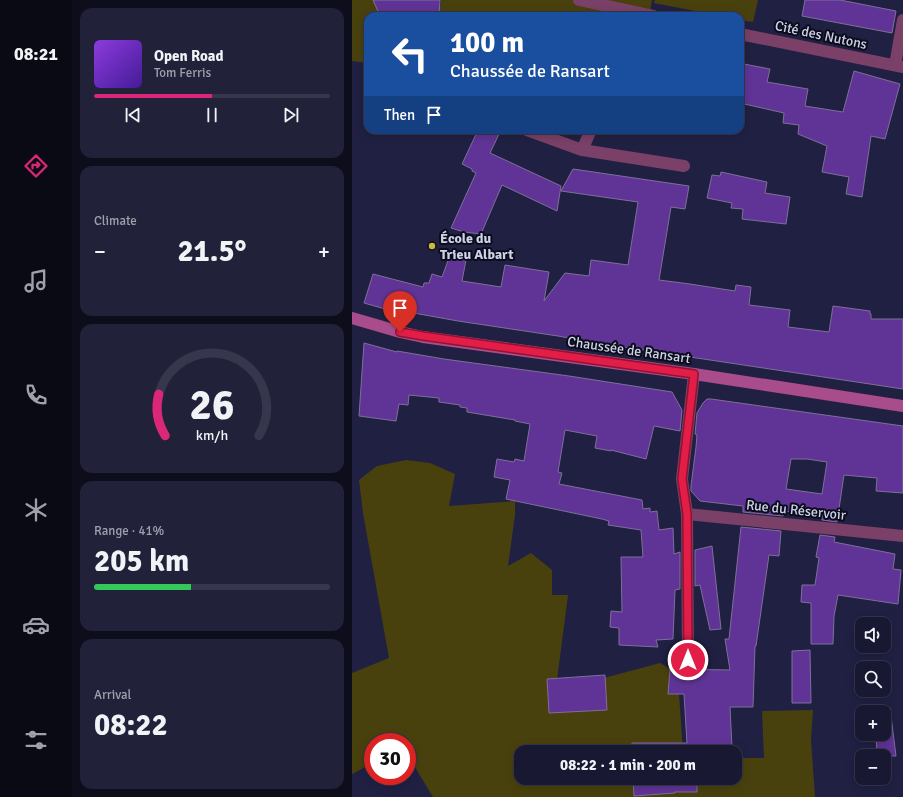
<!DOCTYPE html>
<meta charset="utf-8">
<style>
body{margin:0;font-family:Signika,sans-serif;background:#21213a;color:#f1f3f6;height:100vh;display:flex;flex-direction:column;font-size:15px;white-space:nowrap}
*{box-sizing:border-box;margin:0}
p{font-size:13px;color:#9fa0ac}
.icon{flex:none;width:22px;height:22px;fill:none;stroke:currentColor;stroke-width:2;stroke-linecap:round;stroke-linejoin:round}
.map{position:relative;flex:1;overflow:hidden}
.side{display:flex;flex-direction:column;gap:8px;padding:8px;background:#0d0d1c;width:280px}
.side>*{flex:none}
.hud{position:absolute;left:12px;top:12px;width:380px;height:122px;border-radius:12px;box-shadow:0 2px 10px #0003,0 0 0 1px #36374d;background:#1a4fa0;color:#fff;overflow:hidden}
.fabs{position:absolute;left:503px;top:617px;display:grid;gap:8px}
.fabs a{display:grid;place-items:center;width:36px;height:36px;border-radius:8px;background:#181832;box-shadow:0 2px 10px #0003,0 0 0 1px #36374d;font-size:20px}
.speed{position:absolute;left:12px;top:733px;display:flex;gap:8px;font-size:20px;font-weight:700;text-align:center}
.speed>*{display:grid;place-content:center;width:52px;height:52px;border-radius:50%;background:#181832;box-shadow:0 2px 10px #0003,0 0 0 1px #36374d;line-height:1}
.speed .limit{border:6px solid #d22;background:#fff;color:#111}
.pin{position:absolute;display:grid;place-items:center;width:34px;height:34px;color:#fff;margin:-41px -17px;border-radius:50% 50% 50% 0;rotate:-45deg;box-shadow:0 0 4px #0007}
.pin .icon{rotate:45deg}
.me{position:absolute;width:44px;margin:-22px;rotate:0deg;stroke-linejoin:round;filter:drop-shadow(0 0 3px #0008)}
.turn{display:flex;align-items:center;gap:14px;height:84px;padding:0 20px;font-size:18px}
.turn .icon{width:52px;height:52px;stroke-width:2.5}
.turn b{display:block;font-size:28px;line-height:34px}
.then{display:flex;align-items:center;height:38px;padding:0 20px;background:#0003;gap:8px;font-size:15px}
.big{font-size:30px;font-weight:800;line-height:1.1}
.side .card{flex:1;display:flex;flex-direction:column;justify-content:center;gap:6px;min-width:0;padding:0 14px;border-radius:12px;background:#21213a}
.side .dial{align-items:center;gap:0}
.dial svg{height:104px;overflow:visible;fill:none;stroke:#36374d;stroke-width:7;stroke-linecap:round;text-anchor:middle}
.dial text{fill:#f1f3f6;stroke:none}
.song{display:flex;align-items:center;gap:12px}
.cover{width:48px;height:48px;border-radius:6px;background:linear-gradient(135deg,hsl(270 70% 55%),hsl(260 70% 35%))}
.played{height:4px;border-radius:2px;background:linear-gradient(90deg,#db2777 50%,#36374d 50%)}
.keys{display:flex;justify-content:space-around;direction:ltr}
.heat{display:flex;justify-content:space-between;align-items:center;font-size:22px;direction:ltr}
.charge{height:6px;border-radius:3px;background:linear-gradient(90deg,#34c759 41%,#36374d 0)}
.trip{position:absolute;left:162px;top:745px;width:228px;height:40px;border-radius:12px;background:#181832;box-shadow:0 2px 10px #0003,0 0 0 1px #36374d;font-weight:800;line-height:40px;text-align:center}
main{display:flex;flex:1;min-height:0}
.dock{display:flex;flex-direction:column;width:72px;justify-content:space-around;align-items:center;background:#0a0a14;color:#9fa0ac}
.dock .icon{width:28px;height:28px}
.dock .on{color:#db2777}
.dock b{font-size:18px;color:#f1f3f6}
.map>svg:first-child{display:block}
.green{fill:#49410d}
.building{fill:#603496;stroke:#7e6f99;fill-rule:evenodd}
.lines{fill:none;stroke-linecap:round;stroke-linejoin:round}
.street{stroke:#7a4067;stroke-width:12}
.secondary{stroke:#a94c8c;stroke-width:12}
.route-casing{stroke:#92132f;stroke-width:10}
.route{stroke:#e11d48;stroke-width:7}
.poi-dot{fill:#ccb939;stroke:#0b0c1c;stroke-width:1.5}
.labels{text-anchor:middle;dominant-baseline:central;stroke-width:4;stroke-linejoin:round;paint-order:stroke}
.street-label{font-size:14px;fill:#ced1e8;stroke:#0b0c1c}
.poi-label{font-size:14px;font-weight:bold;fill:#ced1e8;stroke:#0b0c1c;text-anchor:start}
</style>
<main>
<nav class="dock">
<b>08:21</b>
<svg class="icon on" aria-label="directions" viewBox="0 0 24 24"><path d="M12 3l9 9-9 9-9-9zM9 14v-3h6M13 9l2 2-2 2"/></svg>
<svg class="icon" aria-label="music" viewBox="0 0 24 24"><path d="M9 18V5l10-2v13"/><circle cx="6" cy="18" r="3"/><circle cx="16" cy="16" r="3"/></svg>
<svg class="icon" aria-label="phone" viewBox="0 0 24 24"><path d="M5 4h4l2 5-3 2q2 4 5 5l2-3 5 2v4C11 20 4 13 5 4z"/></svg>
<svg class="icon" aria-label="climate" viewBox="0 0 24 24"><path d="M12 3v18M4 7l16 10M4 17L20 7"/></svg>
<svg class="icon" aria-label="car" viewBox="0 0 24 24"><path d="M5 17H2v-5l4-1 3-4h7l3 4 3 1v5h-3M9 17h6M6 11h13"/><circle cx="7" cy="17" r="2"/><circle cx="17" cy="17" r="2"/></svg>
<svg class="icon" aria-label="filters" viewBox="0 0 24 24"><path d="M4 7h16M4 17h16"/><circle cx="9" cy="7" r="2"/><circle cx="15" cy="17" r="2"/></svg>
</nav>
<section class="side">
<div class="card">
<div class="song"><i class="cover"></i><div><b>Open Road</b><p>Tom Ferris</p></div></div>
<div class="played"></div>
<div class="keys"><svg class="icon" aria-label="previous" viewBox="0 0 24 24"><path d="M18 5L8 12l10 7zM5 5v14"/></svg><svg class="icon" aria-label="pause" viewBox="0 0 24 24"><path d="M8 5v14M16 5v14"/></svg><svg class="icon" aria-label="next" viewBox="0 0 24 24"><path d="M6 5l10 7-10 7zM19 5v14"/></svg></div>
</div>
<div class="card"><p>Climate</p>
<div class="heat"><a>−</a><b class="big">21.5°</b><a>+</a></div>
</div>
<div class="card dial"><svg viewBox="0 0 100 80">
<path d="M14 69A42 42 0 1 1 86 69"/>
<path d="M14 69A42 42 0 0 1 9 37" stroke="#db2777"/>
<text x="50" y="56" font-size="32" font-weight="700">26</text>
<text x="50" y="72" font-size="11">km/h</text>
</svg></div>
<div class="card"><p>Range · 41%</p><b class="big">205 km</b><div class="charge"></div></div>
<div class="card"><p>Arrival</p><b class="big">08:22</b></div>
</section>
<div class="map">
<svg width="551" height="797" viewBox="0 0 551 797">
<rect width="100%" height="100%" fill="#202043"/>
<path class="green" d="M0 0H25V6L27 16H16V63L0 61Z
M89 0H300L298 12 309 16H86L89 3Z
M303 0H406L401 22 388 20V16H369L302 3Z
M54 460 78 463 103 474 97 506 163 501V515L156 566 179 553 200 570V595H216L205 680 252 678 308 663 318 669 317 694H327L331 752H169V778H383V758H412L410 711 461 710 459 740 463 797H81L55 754V742H21V763L0 774V673L37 658 11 513 7 480 25 466Z"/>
<path class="building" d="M21 0H88L87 16H28Z
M453 0H488L544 11 540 33 450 16Z
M388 64 391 65 392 64 418 69 415 82 456 89 453 106 491 112 502 71 548 84 533 139 519 136 510 197 494 194 497 177 470 172 475 146 446 134 447 125 431 123 432 113 388 103Z
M126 130H149L138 153 209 186 205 211 150 185 129 234 112 232 99 228 124 173 120 171V169L110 164Z
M221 169 337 186 333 209 319 207 307 280 338 284 383 291 384 285 399 287 397 305 438 310 436 327 477 332 481 306 518 311V314H519V319H551V389L245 343 206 336 106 321 45 310 44 312 12 303 21 274 71 287 72 283H77L80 274 90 277 97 258 114 260 110 281 149 287 153 265 197 272 192 301 213 273 237 276 239 260 276 265 286 202 209 191Z
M369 172 415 182 413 193 438 197 434 224 390 219 391 209 379 208 380 203 355 198 360 175 368 176Z
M12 343 45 352V351L92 359 217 376 320 392 330 410 328 431 302 426 294 459 259 450V451L243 448 245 436 213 430 206 472 210 473 207 484 290 500 291 509 298 508V512L305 511 307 530 321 528 322 554 328 552V589L323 590 321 639 304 640 306 647 267 645V628L258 627 259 611 270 612 269 557H291L289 530 256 525 257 521 250 519 154 499 158 480 142 477 145 459 162 462 163 459 172 461 178 424 163 421V420L115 412V408L108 407V405L87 402V398L57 395 56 405 47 404 44 421 7 416Z
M355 399H359L551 426V493L524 491 525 478 492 475 485 522 470 520V515L431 511V516L391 512V506L348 501 339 491V486L344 447 345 435 343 434 345 413 351 403ZM439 459H455L475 462 470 494 434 489Z
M389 527 429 531 427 556 417 555 404 646H403L401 707H378L380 748H359V752H280V743H335L332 694H316L318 669 378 670 373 639H377Z
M468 535 483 537 482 542 543 554 541 569 549 570 546 604 486 595 482 616 481 644H459V603L449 602 450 585H463L467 558 464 557Z
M360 546 369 629 358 630 348 585 343 586V550Z
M458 650 459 703H440V651Z
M253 675 255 710 197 713 195 679Z
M523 707 538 708 544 756H525L524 734H532V712H523Z
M281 778H345V792H323V793L282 796Z"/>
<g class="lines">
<path class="street" d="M227 0 302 16
M388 34 551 67
M543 65 551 20
M175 130 230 150 332 166
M230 150 239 130
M342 374 330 479 335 514 551 536
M335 514 336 660"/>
<path class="secondary" d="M0 318 48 332 71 337 342 374 551 406"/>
</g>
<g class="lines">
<g class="route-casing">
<path id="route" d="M48 332 71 336 342 374 330 479 335 514 336 660"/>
</g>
<use href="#route" class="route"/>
</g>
<circle class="poi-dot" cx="80" cy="246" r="4"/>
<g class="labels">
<g class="street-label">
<text transform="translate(469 35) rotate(12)">Cité des Nutons</text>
<text transform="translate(277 350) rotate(8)">Chaussée de Ransart</text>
<text transform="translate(444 510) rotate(6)">Rue du Réservoir</text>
</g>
<g class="poi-label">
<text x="88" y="238">École du<tspan x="88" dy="16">Trieu Albart</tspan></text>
</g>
</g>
</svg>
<div class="fabs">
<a><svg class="icon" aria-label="sound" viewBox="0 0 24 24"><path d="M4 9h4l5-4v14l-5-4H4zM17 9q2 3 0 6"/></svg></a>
<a><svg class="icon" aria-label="search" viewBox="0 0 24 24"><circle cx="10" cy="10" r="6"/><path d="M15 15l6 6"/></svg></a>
<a>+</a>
<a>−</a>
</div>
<div class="speed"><div class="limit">30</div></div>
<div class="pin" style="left:48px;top:332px;background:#d93025"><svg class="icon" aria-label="arrive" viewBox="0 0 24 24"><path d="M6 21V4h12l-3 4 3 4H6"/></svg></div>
<svg class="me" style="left:336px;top:660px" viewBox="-20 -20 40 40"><circle r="17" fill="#e11d48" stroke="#fff" stroke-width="3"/><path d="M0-11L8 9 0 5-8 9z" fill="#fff"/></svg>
<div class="trip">08:22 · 1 min · 200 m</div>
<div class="hud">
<div class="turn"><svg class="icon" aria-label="left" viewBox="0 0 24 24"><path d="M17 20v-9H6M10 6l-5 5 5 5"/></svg><div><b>100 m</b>Chaussée de Ransart</div></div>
<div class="then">Then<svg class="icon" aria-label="arrive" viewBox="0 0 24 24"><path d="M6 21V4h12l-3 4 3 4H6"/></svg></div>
</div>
</div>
</main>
